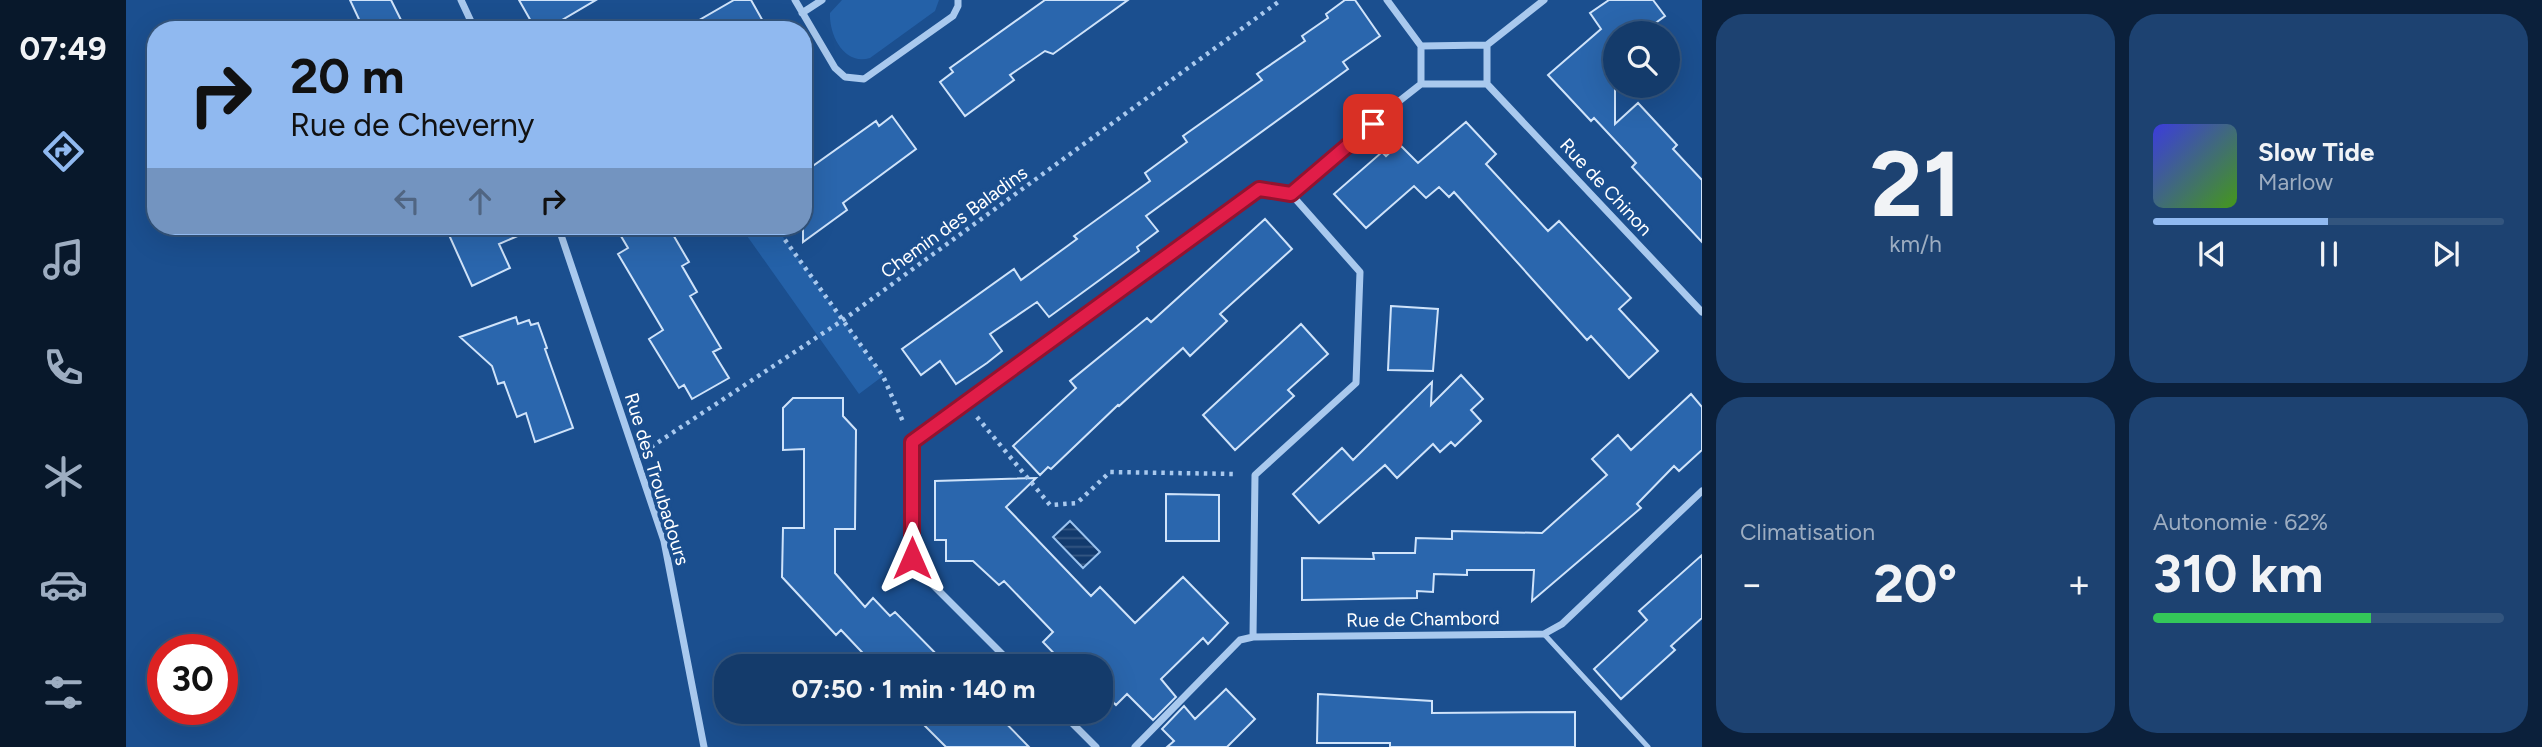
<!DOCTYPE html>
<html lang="fr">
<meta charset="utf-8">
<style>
body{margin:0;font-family:Figtree,sans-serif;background:#1d4271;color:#f1f3f6;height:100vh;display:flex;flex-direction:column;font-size:26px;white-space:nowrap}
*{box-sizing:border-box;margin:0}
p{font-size:23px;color:#9dadc1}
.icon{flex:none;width:38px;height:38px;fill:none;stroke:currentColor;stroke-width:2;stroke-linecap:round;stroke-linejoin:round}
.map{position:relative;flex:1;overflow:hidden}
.sheet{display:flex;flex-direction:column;gap:14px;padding:14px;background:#0b203b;width:840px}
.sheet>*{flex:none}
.hud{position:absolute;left:21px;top:21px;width:665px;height:214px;border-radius:28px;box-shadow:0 7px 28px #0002,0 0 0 2px #33557e;background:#90b9f0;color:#111;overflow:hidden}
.tools{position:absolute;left:1477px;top:21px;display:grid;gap:14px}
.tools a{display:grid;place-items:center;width:77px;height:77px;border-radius:50%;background:#143b6b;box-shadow:0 7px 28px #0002,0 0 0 2px #33557e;font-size:35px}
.speed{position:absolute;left:21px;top:634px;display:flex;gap:14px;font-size:35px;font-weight:700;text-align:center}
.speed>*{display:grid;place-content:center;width:91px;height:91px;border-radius:50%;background:#143b6b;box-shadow:0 7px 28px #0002,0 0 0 2px #33557e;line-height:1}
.speed .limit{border:10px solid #d22;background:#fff;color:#111}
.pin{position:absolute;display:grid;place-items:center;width:60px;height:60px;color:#fff;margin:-30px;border-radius:14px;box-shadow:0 4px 10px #0006}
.me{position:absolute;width:77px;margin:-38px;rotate:0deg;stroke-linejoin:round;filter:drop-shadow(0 0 5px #0008)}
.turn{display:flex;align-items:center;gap:24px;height:147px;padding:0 28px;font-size:32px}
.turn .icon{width:91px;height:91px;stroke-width:2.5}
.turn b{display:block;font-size:49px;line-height:60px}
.lanes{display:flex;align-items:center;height:66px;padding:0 28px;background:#0003;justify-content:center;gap:35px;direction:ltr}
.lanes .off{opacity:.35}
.big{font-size:52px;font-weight:700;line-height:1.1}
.sheet .tile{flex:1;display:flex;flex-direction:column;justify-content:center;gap:10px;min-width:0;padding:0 24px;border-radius:28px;background:#1d4271}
.sheet .dial{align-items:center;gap:0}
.dial b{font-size:91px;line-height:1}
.song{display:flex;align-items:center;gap:21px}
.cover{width:84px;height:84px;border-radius:10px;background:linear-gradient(135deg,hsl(240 70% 55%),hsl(100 70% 35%))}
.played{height:7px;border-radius:4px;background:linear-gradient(90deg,#90b9f0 50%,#33557e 50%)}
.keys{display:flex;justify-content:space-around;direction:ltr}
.heat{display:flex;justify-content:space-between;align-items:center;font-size:38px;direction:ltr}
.charge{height:10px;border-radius:5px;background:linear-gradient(90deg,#34c759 62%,#33557e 0)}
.sheet .tiles{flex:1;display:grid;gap:14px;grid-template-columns:repeat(2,1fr)}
.trip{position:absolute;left:588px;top:654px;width:399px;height:70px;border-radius:28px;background:#143b6b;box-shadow:0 7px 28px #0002,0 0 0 2px #33557e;font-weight:700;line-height:70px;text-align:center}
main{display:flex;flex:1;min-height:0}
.dock{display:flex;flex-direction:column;width:126px;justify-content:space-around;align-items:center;background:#08182b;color:#9dadc1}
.dock .icon{width:49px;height:49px}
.dock .selected{color:#90b9f0}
.dock b{font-size:32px;color:#f1f3f6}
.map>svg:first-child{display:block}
.green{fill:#2461a8}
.water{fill:url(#water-rules);stroke:#9cc4f0;stroke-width:2}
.building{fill:#2a66ad;stroke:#cfe3fa;stroke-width:2}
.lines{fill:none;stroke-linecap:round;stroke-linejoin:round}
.path{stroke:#a9c9ee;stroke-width:4.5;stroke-dasharray:3.5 5;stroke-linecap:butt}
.service{stroke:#a9c9ee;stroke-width:5}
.minor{stroke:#a9c9ee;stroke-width:7}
.route-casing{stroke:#92132f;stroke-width:18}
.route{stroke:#e11d48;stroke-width:12}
.labels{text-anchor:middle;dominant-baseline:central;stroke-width:7;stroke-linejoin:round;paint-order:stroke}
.street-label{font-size:19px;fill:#fff;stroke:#1b4f8f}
</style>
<main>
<nav class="dock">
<b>07:49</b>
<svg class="icon selected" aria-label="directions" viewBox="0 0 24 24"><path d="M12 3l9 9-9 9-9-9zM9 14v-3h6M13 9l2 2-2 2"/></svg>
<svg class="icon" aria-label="music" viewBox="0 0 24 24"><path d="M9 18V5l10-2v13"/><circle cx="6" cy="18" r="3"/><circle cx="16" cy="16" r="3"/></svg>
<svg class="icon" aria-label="phone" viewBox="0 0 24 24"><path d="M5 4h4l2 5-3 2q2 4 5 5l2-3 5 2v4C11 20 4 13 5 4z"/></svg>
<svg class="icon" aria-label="climate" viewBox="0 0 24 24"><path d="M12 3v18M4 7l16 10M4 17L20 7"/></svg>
<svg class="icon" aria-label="car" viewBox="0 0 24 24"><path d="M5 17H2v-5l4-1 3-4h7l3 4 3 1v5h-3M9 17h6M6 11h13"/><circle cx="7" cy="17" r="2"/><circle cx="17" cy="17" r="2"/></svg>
<svg class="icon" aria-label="filters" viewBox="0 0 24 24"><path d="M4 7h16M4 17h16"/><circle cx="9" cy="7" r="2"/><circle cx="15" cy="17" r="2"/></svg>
</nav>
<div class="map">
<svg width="1576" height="747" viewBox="0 0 1576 747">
<defs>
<pattern id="water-rules" width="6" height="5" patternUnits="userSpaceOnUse" patternTransform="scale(1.75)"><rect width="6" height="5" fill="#123a6d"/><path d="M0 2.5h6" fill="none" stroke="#365883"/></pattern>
</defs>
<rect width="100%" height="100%" fill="#1b4f8f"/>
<path class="green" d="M716 0H813L809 11 744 58C718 66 703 35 704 13Z
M614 226H649L757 376 733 394Z"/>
<path class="water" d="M944 521 974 552 957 568 927 537Z"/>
<path class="building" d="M224 0H265L280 30H238Z
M393 0H470L419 30H410Z
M608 0H625L642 30H556Z
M919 0H1002L927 54 919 51 884 75 888 80 839 116 814 82 827 72 824 68Z
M1219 0H1229L1254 36 1217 62 1222 69 1020 216 1032 231 1011 247 1013 251 975 279 923 317 911 302 864 334 876 351 861 363 830 384 814 361 795 375 776 349 888 269 895 280 951 239 948 236 1024 181 1019 173 1061 142 1057 136 1136 80 1131 74 1179 41 1176 36 1202 18 1200 14Z
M1483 0H1527L1539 16 1516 33H1489V124L1512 103 1551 145 1547 149 1576 180V242L1506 167 1510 163 1468 118 1465 121 1422 75 1475 29 1464 13Z
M766 116 790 149 717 203 721 210 677 242V173L750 121 753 126Z
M1340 122 1370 154 1360 164 1422 231 1433 221 1505 298 1493 309 1532 351 1503 378 1465 336 1461 340 1328 192 1323 197 1313 187 1300 198 1288 186 1240 228 1208 194 1256 152 1260 156 1273 144 1292 163Z
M1139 219 1166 249 1094 314 1101 321 1064 356 1057 348 993 406 992 405 925 469 922 467 914 475 887 446 950 388 944 381 1021 318 1025 322Z
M319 226H415L373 244 384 268 346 286Z
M489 226H542L563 262 556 266 571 292 564 296 595 348 587 352 603 378 566 399 558 385 553 388 523 339 537 330 492 254 502 248Z
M1265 306 1312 309 1307 371 1262 370Z
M390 317 392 324 403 320 405 325 412 323 421 348 419 349 447 428 409 442 400 413 391 417 378 382 372 384 366 366 334 337Z
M1175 324 1202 354 1162 390 1168 396 1109 450 1077 415Z
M1335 375 1357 399 1345 410 1355 421 1329 446 1325 442 1314 452 1307 444 1271 478 1259 465 1193 523 1167 494 1216 448 1227 460 1306 382 1305 405Z
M1565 394 1576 407V450L1553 471 1548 466 1511 504 1515 508 1406 601 1408 570H1341V575L1308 574 1307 592 1291 591V598L1176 600V558L1248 559 1247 553H1289L1290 538 1326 539V531L1416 533 1481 475 1466 459 1492 435 1505 450Z
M667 398H717V416L730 430 729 529H709V573L739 607 747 598 764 616 769 612 823 667H750L715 630 710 635 656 577 657 528H678V449L657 450V408Z
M910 478 880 507 965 596 974 587 1009 623 1057 577 1102 623 1082 644 1077 638 1035 679 1050 697 1027 720 1001 694 990 705 975 690V667H941L917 642 927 632 878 581 873 585 847 561H820V540H809V481Z
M1040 494 1093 495V541H1040Z
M1576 555V618L1545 646 1549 650 1495 699 1468 669 1521 620 1513 611Z
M1100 689 1129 719 1101 747H1041L1048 741 1036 729 1058 706 1069 719Z
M1192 694 1306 701V713L1449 712V747H1264V743H1191Z
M802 712H869L903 747H820L794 721Z"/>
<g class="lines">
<path class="path" d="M649 226 757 376 778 424
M851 417 924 505 951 503 984 472 1111 474
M525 447 717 320 1155 0"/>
<path class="service" d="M1418 634 1522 747"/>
<path class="minor" d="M335 0 349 30
M669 0 709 68 719 77 738 79 827 16 832 6V0
M1261 0 1295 46
M676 13 696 0
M1361 45V84H1295V46Z
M1361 45 1418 0
M1361 84 1576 312
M432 226 538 541 578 747
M1127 637 1129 475 1230 383 1234 272 1165 194
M889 667 795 573 787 558 786 442 1133 189 1165 194 1267 106 1295 84
M935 712 970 747
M1009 747 1114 640 1127 637 1418 634 1436 624 1576 491"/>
</g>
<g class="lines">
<g class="route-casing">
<path id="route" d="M786 558V442L1133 189 1165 194 1247 124"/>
</g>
<use href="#route" class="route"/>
</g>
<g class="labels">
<g class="street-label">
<text transform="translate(1480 187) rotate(47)">Rue de Chinon</text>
<text transform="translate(828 222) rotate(-36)">Chemin des Baladins</text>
<text transform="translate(531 479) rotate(73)">Rue des Troubadours</text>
<text transform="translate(1297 619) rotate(-1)">Rue de Chambord</text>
</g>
</g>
</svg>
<div class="tools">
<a><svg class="icon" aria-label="search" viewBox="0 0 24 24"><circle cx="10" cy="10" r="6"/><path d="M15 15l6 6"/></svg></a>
</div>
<div class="speed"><div class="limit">30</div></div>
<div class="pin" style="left:1247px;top:124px;background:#d93025"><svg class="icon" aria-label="arrive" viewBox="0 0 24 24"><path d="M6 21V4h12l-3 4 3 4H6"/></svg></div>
<svg class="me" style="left:786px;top:558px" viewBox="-20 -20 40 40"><path d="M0-17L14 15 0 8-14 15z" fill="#e11d48" stroke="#fff" stroke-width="4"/></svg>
<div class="trip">07:50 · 1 min · 140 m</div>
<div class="hud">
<div class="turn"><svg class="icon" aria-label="right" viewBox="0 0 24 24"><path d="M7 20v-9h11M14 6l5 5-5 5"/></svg><div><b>20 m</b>Rue de Cheverny</div></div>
<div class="lanes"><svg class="icon off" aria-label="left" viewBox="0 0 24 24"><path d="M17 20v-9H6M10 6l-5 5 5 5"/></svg><svg class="icon off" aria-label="ahead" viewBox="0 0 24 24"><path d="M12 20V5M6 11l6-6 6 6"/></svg><svg class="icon" aria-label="right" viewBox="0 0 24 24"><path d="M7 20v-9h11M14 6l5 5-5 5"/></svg></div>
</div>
</div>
<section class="sheet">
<div class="tiles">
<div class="tile dial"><b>21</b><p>km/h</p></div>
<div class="tile">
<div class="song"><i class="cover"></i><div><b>Slow Tide</b><p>Marlow</p></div></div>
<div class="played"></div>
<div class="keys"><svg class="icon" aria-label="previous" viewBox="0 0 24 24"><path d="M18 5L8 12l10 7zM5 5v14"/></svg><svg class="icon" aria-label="pause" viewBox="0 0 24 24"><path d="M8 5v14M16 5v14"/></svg><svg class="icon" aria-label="next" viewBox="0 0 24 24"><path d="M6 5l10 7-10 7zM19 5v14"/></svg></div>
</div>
<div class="tile"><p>Climatisation</p>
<div class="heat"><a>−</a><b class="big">20°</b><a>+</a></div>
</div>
<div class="tile"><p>Autonomie · 62%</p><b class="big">310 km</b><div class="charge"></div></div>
</div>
</section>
</main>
